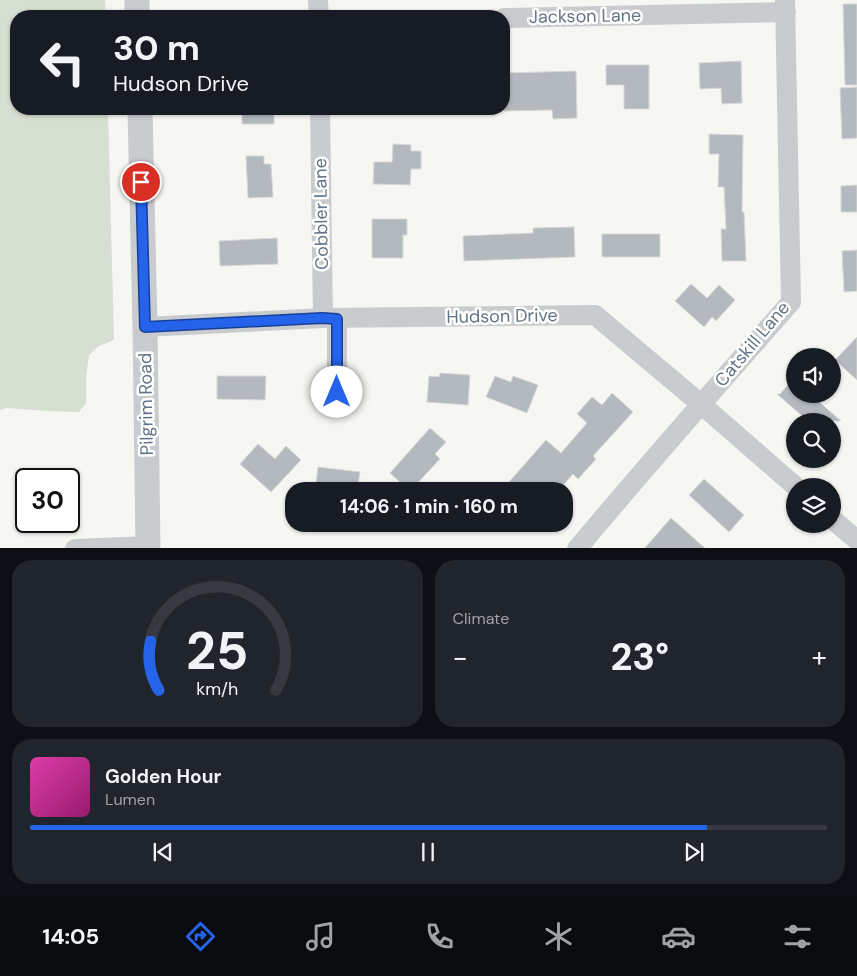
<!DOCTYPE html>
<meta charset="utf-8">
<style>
body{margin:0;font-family:"DM Sans",sans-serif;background:#20242c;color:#f1f3f6;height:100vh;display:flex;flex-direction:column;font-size:19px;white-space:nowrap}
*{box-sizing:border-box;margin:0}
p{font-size:16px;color:#9ea1a6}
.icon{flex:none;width:28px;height:28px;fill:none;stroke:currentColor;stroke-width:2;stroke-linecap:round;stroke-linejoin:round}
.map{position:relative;height:548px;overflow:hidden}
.drawer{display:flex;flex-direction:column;gap:12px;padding:12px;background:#0d0f14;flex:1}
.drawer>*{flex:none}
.hud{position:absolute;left:10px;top:10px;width:500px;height:105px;border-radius:20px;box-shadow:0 1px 4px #0004;background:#171b24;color:#f1f3f6;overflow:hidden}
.controls{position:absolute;left:786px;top:348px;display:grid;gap:10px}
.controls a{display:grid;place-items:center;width:55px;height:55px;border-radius:50%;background:#171b24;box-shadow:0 1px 4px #0004;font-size:25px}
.speed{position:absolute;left:15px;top:468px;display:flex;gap:10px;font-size:25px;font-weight:700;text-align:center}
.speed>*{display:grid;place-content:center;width:65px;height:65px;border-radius:50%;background:#171b24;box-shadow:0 1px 4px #0004;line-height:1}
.speed .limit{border:2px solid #111;border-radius:8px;background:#fff;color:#111}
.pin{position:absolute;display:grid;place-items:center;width:42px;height:42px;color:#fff;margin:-21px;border:2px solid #fff;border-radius:50%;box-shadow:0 1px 5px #0007}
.me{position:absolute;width:55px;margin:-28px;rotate:0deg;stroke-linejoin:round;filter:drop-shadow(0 0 4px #0008)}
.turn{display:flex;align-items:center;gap:18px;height:105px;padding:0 20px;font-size:22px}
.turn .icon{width:65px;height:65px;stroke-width:2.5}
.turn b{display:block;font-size:35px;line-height:42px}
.big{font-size:38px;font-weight:700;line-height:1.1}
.drawer .tile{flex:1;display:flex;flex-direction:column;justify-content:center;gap:8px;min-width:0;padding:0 18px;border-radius:20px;background:#20242c}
.drawer .dial{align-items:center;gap:0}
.dial svg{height:130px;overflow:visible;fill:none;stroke:#363941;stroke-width:7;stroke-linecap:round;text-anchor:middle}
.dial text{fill:#f1f3f6;stroke:none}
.song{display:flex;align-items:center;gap:15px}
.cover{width:60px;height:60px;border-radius:8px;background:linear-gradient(135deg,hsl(320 70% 55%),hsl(320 70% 35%))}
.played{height:5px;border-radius:2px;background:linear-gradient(90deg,#2563eb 85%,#363941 85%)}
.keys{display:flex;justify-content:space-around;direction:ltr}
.heat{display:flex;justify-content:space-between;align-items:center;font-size:28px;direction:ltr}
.drawer .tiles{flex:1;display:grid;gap:12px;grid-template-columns:1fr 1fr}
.tile:last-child{grid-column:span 2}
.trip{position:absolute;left:285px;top:482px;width:288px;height:50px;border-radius:20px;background:#171b24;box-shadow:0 1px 4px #0004;font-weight:700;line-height:50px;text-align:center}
.tab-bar{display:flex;height:80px;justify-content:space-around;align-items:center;background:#090b0e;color:#9ea1a6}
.tab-bar .icon{width:35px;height:35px}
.tab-bar .active{color:#2563eb}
.tab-bar b{font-size:22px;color:#f1f3f6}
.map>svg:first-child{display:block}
.green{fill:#d7dfd3}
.building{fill:#b3b9bf;stroke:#d8d8d5}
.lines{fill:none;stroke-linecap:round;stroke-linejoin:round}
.minor{stroke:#c9cccf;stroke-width:20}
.tertiary{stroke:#c9cccf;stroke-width:25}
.route-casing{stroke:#184099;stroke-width:12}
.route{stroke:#2563eb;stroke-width:9}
.labels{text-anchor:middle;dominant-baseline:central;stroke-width:5;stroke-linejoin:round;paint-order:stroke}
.street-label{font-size:18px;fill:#637486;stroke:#fff}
</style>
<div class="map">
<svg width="857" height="549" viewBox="0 0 857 549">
<rect width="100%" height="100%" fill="#f6f7f3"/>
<path class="green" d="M0 0H105L106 16H16V109H108L114 340 99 346 89 355 86 377V403L79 412 47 411 6 408 0 410Z"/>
<path class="building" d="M843 4H857V85H845Z
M741 61 742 103 722 104 721 88 700 89 699 63Z
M606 65H649V109H624V85H606Z
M576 71 577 118 553 119 552 110 504 111V73Z
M857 87V138L842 139 840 88Z
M242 109H274V124H242Z
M709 134 743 135 742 212H744L746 261H722L721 229H726L724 187H718L719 154H709Z
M393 144 411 145V151H421V169H411L410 185 373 184 374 162H392Z
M246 156H264V164H271L273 197 248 198Z
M857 185V212H841V186Z
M372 219H407V235H403V258H372Z
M574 227 575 257 464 261 463 236 533 233V228Z
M602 234H660V257H602Z
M277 238 278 264 220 266 219 241Z
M857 250V291L844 292 842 251Z
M691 284 707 298 719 285 735 300 716 321 712 317 704 327 675 301Z
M857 337V380L835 360Z
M440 373 470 375 468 405 427 402 429 376 439 377Z
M217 376H266L265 400 217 399Z
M495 376 511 382 513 376 538 385 527 413 486 397Z
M795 377V394H810L841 421H808L777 394H780Z
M612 393 633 412 593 456 596 459 578 479 573 474 558 491H501L546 440 561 453 587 423 577 414 592 397 602 405Z
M430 428 446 442 435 454 440 459 410 491 390 473Z
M258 444 275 459 286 446 301 460 271 492 240 464Z
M318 467 360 472 357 491H315Z
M704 479 744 515 729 532 689 495Z
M671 518 706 549H644Z"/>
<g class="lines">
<path class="minor" d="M318 0 319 16
M504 18 786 12
M320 109 323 318
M337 319V393
M145 327 323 318 595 315 702 405 795 486
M832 519 857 540
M75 549 148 546
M577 549C647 465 719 384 791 302L785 0"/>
<path class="tertiary" d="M137 0V16
M140 109 145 327 148 549"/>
</g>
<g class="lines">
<g class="route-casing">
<path id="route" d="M141 182 145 327 322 318 337 319V392"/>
</g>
<use href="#route" class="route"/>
</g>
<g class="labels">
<g class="street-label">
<text transform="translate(585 16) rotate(-1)">Jackson Lane</text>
<text transform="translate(321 214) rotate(-91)">Cobbler Lane</text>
<text transform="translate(502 316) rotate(-1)">Hudson Drive</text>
<text transform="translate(752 344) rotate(-50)">Catskill Lane</text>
<text transform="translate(146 404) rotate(-91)">Pilgrim Road</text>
</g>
</g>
</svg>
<div class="controls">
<a><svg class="icon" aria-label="sound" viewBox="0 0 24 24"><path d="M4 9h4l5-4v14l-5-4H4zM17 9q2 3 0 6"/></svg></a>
<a><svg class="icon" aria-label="search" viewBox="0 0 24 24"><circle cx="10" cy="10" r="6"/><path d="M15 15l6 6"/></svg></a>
<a><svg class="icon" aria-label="layers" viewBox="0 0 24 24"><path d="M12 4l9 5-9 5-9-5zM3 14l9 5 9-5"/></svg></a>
</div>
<div class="speed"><div class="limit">30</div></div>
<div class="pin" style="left:141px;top:182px;background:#d93025"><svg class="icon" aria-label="arrive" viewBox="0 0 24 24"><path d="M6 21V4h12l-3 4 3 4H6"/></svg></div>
<svg class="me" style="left:337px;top:392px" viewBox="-20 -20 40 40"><circle r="19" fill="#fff"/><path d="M0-13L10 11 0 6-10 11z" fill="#2563eb"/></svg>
<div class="trip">14:06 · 1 min · 160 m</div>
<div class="hud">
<div class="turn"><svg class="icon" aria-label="left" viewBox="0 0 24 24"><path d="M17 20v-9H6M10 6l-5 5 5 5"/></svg><div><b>30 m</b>Hudson Drive</div></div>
</div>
</div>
<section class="drawer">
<div class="tiles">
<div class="tile dial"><svg viewBox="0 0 100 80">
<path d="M14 69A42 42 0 1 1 86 69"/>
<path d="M14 69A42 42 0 0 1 9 39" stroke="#2563eb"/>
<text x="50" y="56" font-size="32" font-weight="700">25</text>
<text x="50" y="72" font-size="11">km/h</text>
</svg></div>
<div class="tile"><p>Climate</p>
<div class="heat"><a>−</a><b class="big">23°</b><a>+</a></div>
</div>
<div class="tile">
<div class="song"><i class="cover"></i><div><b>Golden Hour</b><p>Lumen</p></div></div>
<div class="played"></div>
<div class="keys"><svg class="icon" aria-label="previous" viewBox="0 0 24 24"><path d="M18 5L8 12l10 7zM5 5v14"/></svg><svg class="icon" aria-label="pause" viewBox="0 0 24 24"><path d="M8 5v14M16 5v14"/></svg><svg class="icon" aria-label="next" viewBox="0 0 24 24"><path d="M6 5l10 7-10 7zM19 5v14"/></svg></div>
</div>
</div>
</section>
<nav class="tab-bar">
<b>14:05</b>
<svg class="icon active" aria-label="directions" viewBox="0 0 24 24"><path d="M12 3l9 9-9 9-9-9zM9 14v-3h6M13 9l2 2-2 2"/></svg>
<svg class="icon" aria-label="music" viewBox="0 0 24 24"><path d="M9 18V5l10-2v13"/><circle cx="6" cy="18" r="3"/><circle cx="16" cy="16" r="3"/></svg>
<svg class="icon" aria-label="phone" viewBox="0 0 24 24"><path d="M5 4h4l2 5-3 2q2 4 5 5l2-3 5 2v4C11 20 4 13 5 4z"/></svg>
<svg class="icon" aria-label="climate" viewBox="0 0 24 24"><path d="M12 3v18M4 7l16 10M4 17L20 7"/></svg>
<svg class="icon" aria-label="car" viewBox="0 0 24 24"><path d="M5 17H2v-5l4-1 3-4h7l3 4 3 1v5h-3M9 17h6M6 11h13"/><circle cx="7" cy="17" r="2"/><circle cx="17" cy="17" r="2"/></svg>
<svg class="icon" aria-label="filters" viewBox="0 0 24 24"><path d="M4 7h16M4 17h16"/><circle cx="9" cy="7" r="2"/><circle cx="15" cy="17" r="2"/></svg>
</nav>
